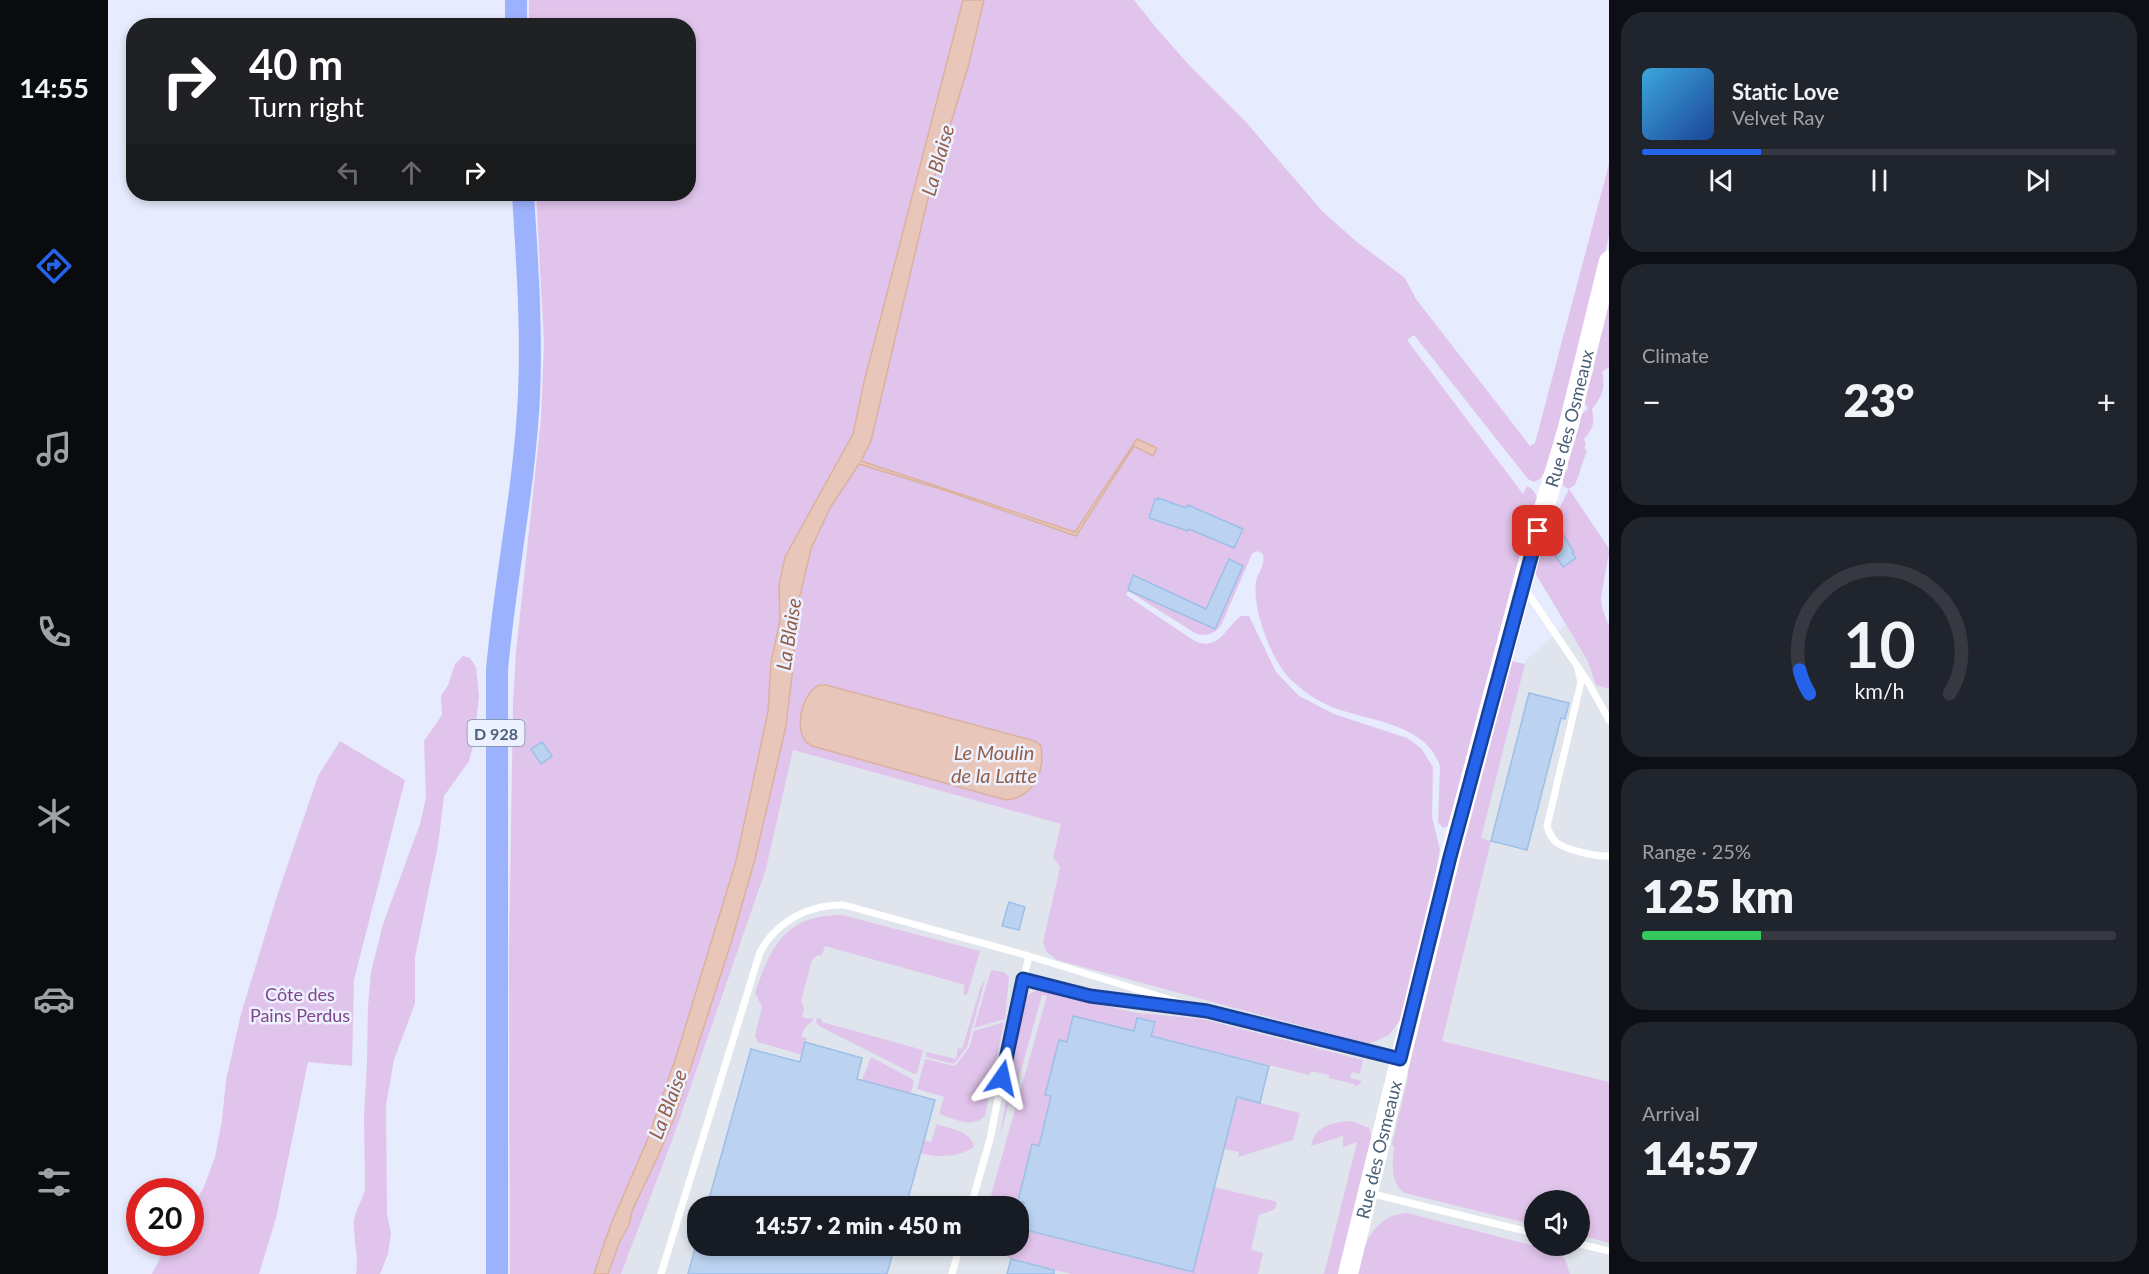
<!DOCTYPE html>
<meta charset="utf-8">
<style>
body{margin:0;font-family:Lato,sans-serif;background:#20242c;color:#f1f3f6;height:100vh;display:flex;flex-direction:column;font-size:22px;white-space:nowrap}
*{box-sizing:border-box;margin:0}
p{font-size:20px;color:#9ea1a6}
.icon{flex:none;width:33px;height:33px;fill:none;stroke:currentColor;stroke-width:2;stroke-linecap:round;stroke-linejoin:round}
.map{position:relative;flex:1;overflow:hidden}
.sheet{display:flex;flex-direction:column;gap:12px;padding:12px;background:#0d0f14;width:540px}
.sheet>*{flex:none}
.guide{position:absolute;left:18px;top:18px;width:570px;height:183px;border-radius:24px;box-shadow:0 3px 9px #0003;background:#202124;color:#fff;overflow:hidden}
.controls{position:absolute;left:1416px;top:1190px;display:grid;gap:12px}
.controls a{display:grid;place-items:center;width:66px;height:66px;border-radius:50%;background:#171b24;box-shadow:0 3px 9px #0003;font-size:30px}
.speed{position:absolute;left:18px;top:1178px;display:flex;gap:12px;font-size:30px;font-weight:700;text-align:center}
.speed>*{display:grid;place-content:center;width:78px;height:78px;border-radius:50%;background:#171b24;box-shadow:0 3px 9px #0003;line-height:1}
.speed .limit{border:9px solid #d22;background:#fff;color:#111}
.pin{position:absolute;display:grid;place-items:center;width:51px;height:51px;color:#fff;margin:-26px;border-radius:12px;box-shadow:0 3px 9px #0006}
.me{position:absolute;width:66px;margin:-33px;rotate:11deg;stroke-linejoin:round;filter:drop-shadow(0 0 4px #0008)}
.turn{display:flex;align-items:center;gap:21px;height:126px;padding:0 24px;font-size:27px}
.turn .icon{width:78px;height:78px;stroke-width:2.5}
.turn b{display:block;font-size:42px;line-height:51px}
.lanes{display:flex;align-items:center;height:57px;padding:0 24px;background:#0003;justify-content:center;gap:30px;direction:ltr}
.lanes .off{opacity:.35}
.big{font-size:45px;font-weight:800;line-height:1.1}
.sheet .tile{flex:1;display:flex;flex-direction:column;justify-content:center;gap:9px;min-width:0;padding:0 21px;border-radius:24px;background:#20242c}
.sheet .dial{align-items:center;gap:0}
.dial svg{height:156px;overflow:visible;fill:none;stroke:#363941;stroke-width:7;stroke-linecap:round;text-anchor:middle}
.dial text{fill:#f1f3f6;stroke:none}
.song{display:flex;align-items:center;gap:18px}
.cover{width:72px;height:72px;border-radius:9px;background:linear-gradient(135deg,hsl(200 70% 55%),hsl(220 70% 35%))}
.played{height:6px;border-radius:3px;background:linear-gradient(90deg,#2563eb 25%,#363941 25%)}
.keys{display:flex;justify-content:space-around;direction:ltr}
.heat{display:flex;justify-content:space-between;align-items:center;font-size:33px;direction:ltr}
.charge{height:9px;border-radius:4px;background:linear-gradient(90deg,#34c759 25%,#363941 0)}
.trip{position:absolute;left:579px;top:1196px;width:342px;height:60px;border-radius:24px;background:#171b24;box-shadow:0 3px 9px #0003;font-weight:800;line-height:60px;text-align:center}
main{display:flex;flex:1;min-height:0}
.menu{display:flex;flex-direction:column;width:108px;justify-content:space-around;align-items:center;background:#090b0e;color:#9ea1a6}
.menu .icon{width:42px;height:42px}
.menu .active{color:#2563eb}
.menu b{font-size:27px;color:#f1f3f6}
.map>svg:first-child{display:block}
.industrial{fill:#e0e5ed;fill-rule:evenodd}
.green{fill:#e1c4eb}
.water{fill:#e8c7ba;stroke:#dab19f;stroke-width:1.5}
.building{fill:#bbd3f1;stroke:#9dbfe7;stroke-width:1.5}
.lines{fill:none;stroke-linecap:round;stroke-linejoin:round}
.lane{stroke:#fff;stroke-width:7}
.secondary{stroke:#fff;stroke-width:20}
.primary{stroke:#9db2fd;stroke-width:22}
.route-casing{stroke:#184099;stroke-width:15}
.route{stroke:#2563eb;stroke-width:10}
.labels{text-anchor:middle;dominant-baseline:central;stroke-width:5;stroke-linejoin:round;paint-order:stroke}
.shield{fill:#edf1ff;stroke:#7b8ca0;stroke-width:1.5}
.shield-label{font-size:16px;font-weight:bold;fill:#4a6077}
.street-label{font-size:18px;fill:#4a6077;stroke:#edf1ff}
.park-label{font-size:18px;fill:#80468a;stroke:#edf1ff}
.water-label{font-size:20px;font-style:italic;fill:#935e45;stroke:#edf1ff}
</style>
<main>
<nav class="menu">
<b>14:55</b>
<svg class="icon active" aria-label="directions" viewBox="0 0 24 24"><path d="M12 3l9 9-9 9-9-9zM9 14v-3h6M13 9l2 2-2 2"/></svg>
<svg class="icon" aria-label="music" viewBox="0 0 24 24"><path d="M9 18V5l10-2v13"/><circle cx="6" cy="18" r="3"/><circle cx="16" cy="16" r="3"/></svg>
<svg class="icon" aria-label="phone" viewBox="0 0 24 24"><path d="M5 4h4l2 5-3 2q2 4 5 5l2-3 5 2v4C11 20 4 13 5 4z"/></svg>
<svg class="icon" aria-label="climate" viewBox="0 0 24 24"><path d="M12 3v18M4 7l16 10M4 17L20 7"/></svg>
<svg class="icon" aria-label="car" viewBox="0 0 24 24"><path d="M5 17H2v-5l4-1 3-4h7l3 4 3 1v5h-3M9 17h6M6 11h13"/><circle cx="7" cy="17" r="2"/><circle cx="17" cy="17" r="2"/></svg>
<svg class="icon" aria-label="filters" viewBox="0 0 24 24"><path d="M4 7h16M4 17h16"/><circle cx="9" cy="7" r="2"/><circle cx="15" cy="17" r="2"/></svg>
</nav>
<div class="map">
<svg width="1501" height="1274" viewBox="0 0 1501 1274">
<rect width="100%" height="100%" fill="#e6ebfd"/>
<path class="industrial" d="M1458 625 1479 661 1488 684 1501 689V1274H513L565 1138 658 869 684 750 953 824 945 857 952 867 936 938 1323 1036 1418 660ZM1426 1200H1472V1245H1426ZM590 1206H910V1245H590Z"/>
<path class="green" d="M421 0H855L756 382 745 434 677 557 671 585 672 621 663 662 660 712 628 861 569 1054 539 1141 503 1224 486 1274H402L401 950 405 704 408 652 433 419 436 343 428 194H580V26L421 25Z
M876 0H1026L1050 30 1082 66 1137 121 1215 212 1249 242 1297 278 1308 299 1422 446 1427 443 1501 164V236L1452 431 1439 468 1432 479 1426 482 1420 479 1306 335 1299 340 1415 494 1419 486C1426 489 1428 494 1430 502L1340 826 1335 828 1330 822 1332 766C1318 723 1260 721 1224 707 1209 701 1195 691 1183 680 1164 662 1144 609 1148 583 1149 573 1159 564 1154 553L1148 551 1144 554 1114 623C1108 633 1100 638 1087 633L1020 591 1018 595 1085 640C1110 653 1117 628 1133 616H1141L1168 672 1191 696 1226 714 1299 738 1313 748 1325 767 1324 817 1332 850 1324 892 1293 1019 1281 1035 1261 1044 949 960 938 951 935 942 952 867 945 857 953 824 685 750 658 869 565 1138 513 1274H500L512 1241 521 1225 524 1211 567 1116 623 943 678 726 685 666 689 608 703 549 722 508 751 463 839 491 967 536 1029 439 967 532 753 461 763 440 820 198 860 67Z
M1501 301V367L1494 372C1498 387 1494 397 1484 409 1487 423 1485 429 1476 439L1478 445 1476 448 1479 451C1474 463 1472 473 1467 485L1461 489 1500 547 1501 553 1493 597 1494 608 1501 626V689L1488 685 1480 662 1469 643 1426 571 1431 550 1453 520 1449 513 1461 489 1455 486V471L1460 469C1459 459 1461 447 1468 439 1466 426 1469 417 1480 409L1475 399 1486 369 1485 352 1495 329Z
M355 656 362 658 368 667 371 696 366 742 361 761 336 796 330 845 307 957V1003L286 1060 278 1105 279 1214 283 1234 280 1254 272 1274H248C251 1256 245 1239 246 1221 247 1210 255 1200 257 1189L256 1116 259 1061 260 1006 263 972 275 924 312 824 318 798 316 741 334 715 333 696 340 685 347 664Z
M1403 661 1417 664 1373 838 1383 841 1334 1041 1501 1082V1243L1472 1235V1200H1426V1225L1297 1193C1281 1183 1285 1163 1286 1147L1284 1144 1300 1077V1054Z
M232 741 297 780 246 980 244 1066 200 1062 168 1218 151 1274H44L60 1242H82L83 1209 95 1189 107 1157 114 1120 118 1080 133 1014 169 896 210 776Z
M734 915 872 951 859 995 855 994 857 985 717 946 714 955 708 956 704 960 693 1001 696 1008 694 1017 702 1019 705 1017 704 1022C697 1025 695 1030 694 1037L699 1038 694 1055 650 1042 647 1036 654 1007 647 993C663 946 677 915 734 915Z
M883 970 896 972 901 977 897 1019 866 1028Z
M878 976 859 1047 846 1064 818 1057 819 1052 848 1059 850 1048 854 1049 872 989Z
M929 990 1029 1013 1094 1019 1255 1060 1252 1074 1244 1072 1242 1078 1253 1081V1083L1246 1087V1084L1221 1078V1075L1203 1071 1201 1075 1043 1036 1047 1022 1029 1018 1026 1031 966 1016 959 1042 951 1041 937 1094 943 1096 931 1146 924 1145 910 1200 916 1202 911 1225 910 1206H880L939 996 934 995 909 1085 905 1089 891 1139 916 1006 920 995Z
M709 1018 714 1019V1022L815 1050 809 1073 806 1074 711 1026 708 1022Z
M896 1022 877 1116C864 1129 847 1119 831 1114L836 1097 809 1089 817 1059 847 1066 861 1048 866 1031Z
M763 1057 804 1079 806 1082 803 1093 754 1080Z
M1129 1097 1192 1113 1185 1140 1130 1157 1131 1152 1116 1149Z
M1244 1121 1261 1128 1264 1137 1233 1274H1216L1249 1142 1235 1147V1136L1203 1146C1207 1125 1225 1122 1244 1121Z
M829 1124C842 1129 864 1131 866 1147 852 1157 829 1158 812 1153L816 1140 823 1142Z
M1106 1187 1169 1202 1167 1209 1151 1215 1143 1250 1155 1253 1150 1274H963L903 1259 883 1245H910L911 1228 1084 1272Z
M1299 1213 1446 1251 1457 1259 1462 1274H1248C1255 1246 1265 1215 1299 1213Z"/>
<path class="water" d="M855 0H876L860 67 820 198 763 441 753 461 967 532 1029 439 1049 448 1045 456 1026 446 968 536 839 491 751 464 722 508 703 549 689 608 685 666 678 726 647 859 623 943 567 1116 550 1156 524 1211 521 1225 512 1241 500 1274H486L503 1224 539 1141 569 1054 628 861 660 712 663 662 672 621 671 585 677 557 745 434 756 382Z
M711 685H718L927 741 933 746C937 772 926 797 898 800L704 746C683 736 693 694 711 685Z"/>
<path class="building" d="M1050 498 1078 508 1080 505 1135 529 1126 548 1081 529 1080 531 1041 518 1047 499 1050 500Z
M1455 535 1466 552 1464 553 1468 558 1455 567 1440 545Z
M1121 559 1135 566 1107 629 1020 590 1025 575 1098 609Z
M1421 693 1461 703 1457 719 1453 718 1419 850 1383 841Z
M434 742 444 756 433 764 423 749Z
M901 902 917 907 911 930 894 926Z
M965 1016 1026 1031 1029 1018 1047 1022 1043 1036 1161 1066 1152 1103 1129 1097 1085 1272 910 1228 916 1202 910 1201 924 1144 931 1146 943 1096 937 1095 951 1040 959 1042Z
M697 1042 754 1058 749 1079 827 1100 798 1206H599L643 1049 692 1062Z
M588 1245H787L779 1274H580Z
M903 1259 946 1270V1274H899Z"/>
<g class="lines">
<path class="lane" d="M1417 589 1480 682 1501 720
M1469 665 1473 682 1439 826C1441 833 1443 838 1449 843 1459 850 1489 857 1501 856
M921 956 1099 1011 1292 1059
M915 979 982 996 1079 1008
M1261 1193 1426 1233
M1472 1244 1501 1251
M553 1274 652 952C669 921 701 904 736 905L921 956 902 1038 882 1139 863 1206
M844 1274 852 1245"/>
<path class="secondary" id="s1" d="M1240 1274 1342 857 1423 552 1460 428 1501 261"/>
<path class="primary" d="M408 26V0
M389 1274V670C397 578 417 486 421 394 424 327 419 260 415 194"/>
</g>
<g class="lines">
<g class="route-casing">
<path id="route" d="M894 1078 915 979 982 996 1099 1011 1292 1059 1342 857 1430 531"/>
</g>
<use href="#route" class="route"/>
</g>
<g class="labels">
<rect class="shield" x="359.5" y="720" width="57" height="26" rx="4.5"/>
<g class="shield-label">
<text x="388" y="733">D 928</text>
</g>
<g class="street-label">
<text stroke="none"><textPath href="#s1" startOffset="884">Rue des Osmeaux</textPath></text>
<text stroke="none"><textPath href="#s1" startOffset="128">Rue des Osmeaux</textPath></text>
</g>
<g class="park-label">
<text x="192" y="994">Côte des<tspan x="192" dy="21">Pains Perdus</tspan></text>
</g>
<g class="water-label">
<text transform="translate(829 160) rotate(-74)">La Blaise</text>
<text transform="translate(680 634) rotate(-81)">La Blaise</text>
<text x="886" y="752">Le Moulin<tspan x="886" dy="23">de la Latte</tspan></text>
<text transform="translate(559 1104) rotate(-69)">La Blaise</text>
</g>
</g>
</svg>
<div class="controls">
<a><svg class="icon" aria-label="sound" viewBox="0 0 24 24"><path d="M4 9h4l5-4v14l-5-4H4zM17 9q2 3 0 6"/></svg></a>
</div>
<div class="speed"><div class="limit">20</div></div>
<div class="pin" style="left:1430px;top:531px;background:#d93025"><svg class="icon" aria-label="arrive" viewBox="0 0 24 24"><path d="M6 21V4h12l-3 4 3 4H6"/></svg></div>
<svg class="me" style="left:894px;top:1078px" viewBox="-20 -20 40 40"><path d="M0-17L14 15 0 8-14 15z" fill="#2563eb" stroke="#fff" stroke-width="4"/></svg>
<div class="trip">14:57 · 2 min · 450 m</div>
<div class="guide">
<div class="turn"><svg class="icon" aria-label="right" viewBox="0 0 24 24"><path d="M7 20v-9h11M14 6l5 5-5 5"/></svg><div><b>40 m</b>Turn right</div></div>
<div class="lanes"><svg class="icon off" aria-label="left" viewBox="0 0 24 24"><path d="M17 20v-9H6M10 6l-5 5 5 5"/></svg><svg class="icon off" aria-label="ahead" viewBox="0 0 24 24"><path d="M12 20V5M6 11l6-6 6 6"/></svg><svg class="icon" aria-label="right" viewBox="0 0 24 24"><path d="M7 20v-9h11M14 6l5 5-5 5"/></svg></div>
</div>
</div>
<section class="sheet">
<div class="tile">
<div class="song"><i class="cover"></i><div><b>Static Love</b><p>Velvet Ray</p></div></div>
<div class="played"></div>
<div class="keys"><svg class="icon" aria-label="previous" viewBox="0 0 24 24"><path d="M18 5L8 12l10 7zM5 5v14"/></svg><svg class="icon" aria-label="pause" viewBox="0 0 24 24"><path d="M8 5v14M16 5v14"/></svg><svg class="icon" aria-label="next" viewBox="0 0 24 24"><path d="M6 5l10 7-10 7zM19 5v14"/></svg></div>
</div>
<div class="tile"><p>Climate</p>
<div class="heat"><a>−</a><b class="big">23°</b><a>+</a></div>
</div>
<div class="tile dial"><svg viewBox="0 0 100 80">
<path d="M14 69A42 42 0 1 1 86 69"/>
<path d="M14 69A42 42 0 0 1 9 57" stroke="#2563eb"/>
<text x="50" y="56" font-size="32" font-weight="700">10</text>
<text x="50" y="72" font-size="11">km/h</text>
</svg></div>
<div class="tile"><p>Range · 25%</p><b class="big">125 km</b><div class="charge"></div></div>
<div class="tile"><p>Arrival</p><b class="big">14:57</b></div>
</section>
</main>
